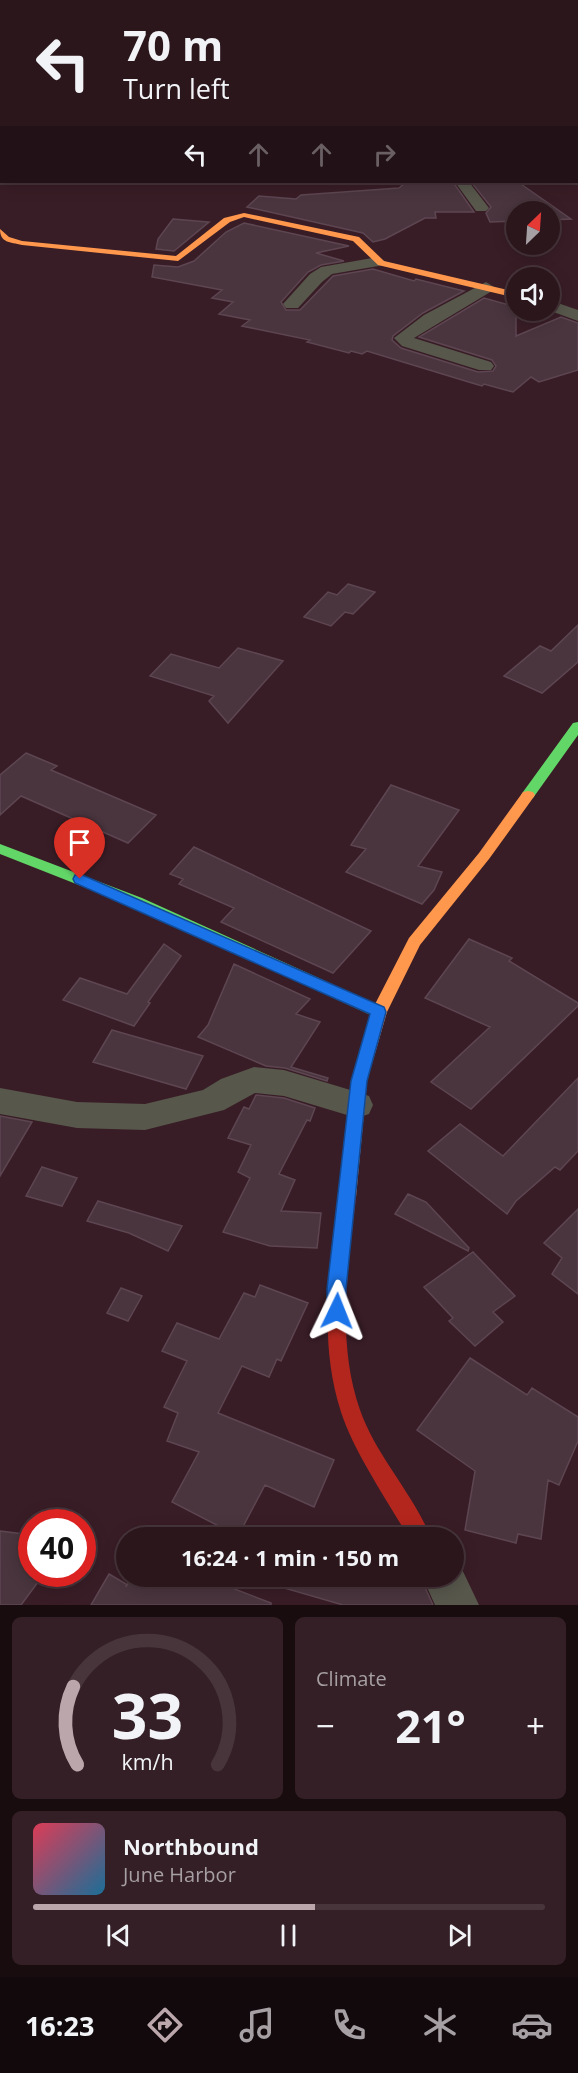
<!DOCTYPE html>
<meta charset="utf-8">
<style>
body{margin:0;font-family:"Open Sans",sans-serif;background:#331f25;color:#f1f3f6;height:100vh;display:flex;flex-direction:column;font-size:22px;white-space:nowrap}
*{box-sizing:border-box;margin:0}
p{font-size:20px;color:#a69fa3}
.icon{flex:none;width:33px;height:33px;fill:none;stroke:currentColor;stroke-width:2;stroke-linecap:round;stroke-linejoin:round}
.map{position:relative;height:1605px;overflow:hidden}
.side{display:flex;flex-direction:column;gap:12px;padding:12px;background:#180c0f;flex:1}
.side>*{flex:none}
.top-card{position:absolute;left:0px;top:0px;width:579px;height:183px;box-shadow:0 3px 15px #0003,0 0 0 2px #47353b;background:#2b161c;color:#f1f3f6;overflow:hidden}
.needle{width:39px;rotate:25deg}
.fabs{position:absolute;left:506px;top:201px;display:grid;gap:12px}
.fabs a{display:grid;place-items:center;width:54px;height:54px;border-radius:50%;background:#2b161c;box-shadow:0 3px 15px #0003,0 0 0 2px #47353b;font-size:30px}
.speed{position:absolute;left:18px;top:1509px;display:flex;gap:12px;font-size:30px;font-weight:700;text-align:center}
.speed>*{display:grid;place-content:center;width:78px;height:78px;border-radius:50%;background:#2b161c;box-shadow:0 3px 15px #0003,0 0 0 2px #47353b;line-height:1}
.speed .limit{border:9px solid #d22;background:#fff;color:#111}
.pin{position:absolute;display:grid;place-items:center;width:51px;height:51px;color:#fff;margin:-62px -26px;border-radius:50% 50% 50% 0;rotate:-45deg;box-shadow:0 0 6px #0007}
.pin .icon{rotate:45deg}
.me{position:absolute;width:66px;margin:-33px;rotate:2deg;stroke-linejoin:round;filter:drop-shadow(0 0 4px #0008)}
.turn{display:flex;align-items:center;gap:21px;height:126px;padding:0 24px;font-size:27px}
.turn .icon{width:78px;height:78px;stroke-width:2.5}
.turn b{display:block;font-size:42px;line-height:51px}
.lanes{display:flex;align-items:center;height:57px;padding:0 24px;background:#0003;justify-content:center;gap:30px;direction:ltr}
.lanes .off{opacity:.35}
.big{font-size:45px;font-weight:700;line-height:1.1}
.side .tile{flex:1;display:flex;flex-direction:column;justify-content:center;gap:9px;min-width:0;padding:0 21px;border-radius:9px;background:#331f25}
.side .dial{align-items:center;gap:0}
.dial svg{height:156px;overflow:visible;fill:none;stroke:#47353b;stroke-width:7;stroke-linecap:round;text-anchor:middle}
.dial text{fill:#f1f3f6;stroke:none}
.song{display:flex;align-items:center;gap:18px}
.cover{width:72px;height:72px;border-radius:9px;background:linear-gradient(135deg,hsl(350 70% 55%),hsl(200 70% 35%))}
.played{height:6px;border-radius:3px;background:linear-gradient(90deg,#baa6ab 55%,#47353b 55%)}
.keys{display:flex;justify-content:space-around;direction:ltr}
.heat{display:flex;justify-content:space-between;align-items:center;font-size:33px;direction:ltr}
.side .tiles{flex:1;display:grid;gap:12px;grid-template-columns:1fr 1fr}
.tile:last-child{grid-column:span 2}
.trip{position:absolute;left:116px;top:1527px;width:348px;height:60px;border-radius:30px;background:#2b161c;box-shadow:0 3px 15px #0003,0 0 0 2px #47353b;font-weight:700;line-height:60px;text-align:center}
.dock{display:flex;height:96px;justify-content:space-around;align-items:center;background:#11090b;color:#a69fa3}
.dock .icon{width:42px;height:42px}
.dock .active{color:#baa6ab}
.dock b{font-size:27px;color:#f1f3f6}
.map>svg:first-child{display:block}
.building{fill:#4a353e;stroke:#5d4651;stroke-width:1.5}
.lines{fill:none;stroke-linecap:round;stroke-linejoin:round}
.street{fill:#57574c;fill-rule:evenodd}
.fast{fill:#63d668;fill-rule:evenodd}
.slow{fill:#ff974d;fill-rule:evenodd}
.jam{fill:#b3261e;fill-rule:evenodd}
.route{fill:#1a73e8;stroke:#114b97;stroke-width:1.5}
</style>
<div class="map">
<svg width="578" height="1605" viewBox="0 0 578 1605">
<rect width="100%" height="100%" fill="#391d26"/>
<path class="building" d="M406 182H453L474 212H435L436 218H425L385 239 373 242 363 233 247 207 259 196 296 199 301 195 399 188Z
M518 182 571 219 549 220V212H516V221L490 222 486 213 491 207 472 183Z
M173 219 209 222 174 251 156 249 158 239Z
M244 223 349 246 316 253 344 261 321 265 308 272 281 302 286 310H300L333 276 373 269 414 281 416 279 464 291 423 313 393 336 392 340 401 348 478 372 493 371 496 366 492 360 419 337 484 298 516 307V336L561 317 578 323V370L539 382 531 377 513 392 484 384 482 386 472 383 367 351 362 354 351 351 349 353 307 342 310 340 242 326 250 320 219 314 233 302 212 298 222 290 152 277 154 265 178 267 194 261 226 232Z
M348 584 375 592 353 614 345 612 331 626 304 617 328 592 337 595Z
M578 625V662L542 693 504 676 540 646 551 651Z
M238 648 283 661 228 723 209 701 214 696 150 676 171 654 219 668Z
M26 753 57 766 51 770 156 815 128 843 21 796 0 815V775Z
M391 785 459 810 418 866 442 872 434 890 422 904 346 872 366 849 351 845Z
M194 847 371 931 333 973 221 922 234 908 179 884 183 879 170 874Z
M469 939 512 958 509 961 578 1003V1006L471 1109 431 1082 490 1027 425 998Z
M164 944 181 956 148 1002 150 1003 134 1026 63 1000 80 978 127 994Z
M234 964 310 999 296 1014 320 1022 291 1067 328 1078 327 1081 285 1068 266 1066 198 1037 208 1025Z
M112 1030 203 1056 186 1089 93 1062Z
M578 1078V1151L560 1170 555 1167 516 1201 507 1214 428 1151 460 1124 503 1156Z
M256 1095 284 1098 315 1108 310 1121 307 1120 279 1174 295 1180 281 1211 321 1213 317 1248 270 1246 223 1232 250 1178 238 1172 251 1145 228 1138 244 1107 249 1109Z
M0 1116 32 1122 0 1176Z
M42 1167 77 1178 62 1206 26 1196Z
M408 1194 426 1202 469 1248 468 1251 395 1214Z
M98 1201 182 1226 168 1251 129 1233 87 1221Z
M578 1209V1294L552 1274 562 1258 544 1243Z
M473 1252 515 1296 493 1312 503 1322 475 1346 449 1321 453 1318 424 1287Z
M260 1285 308 1303 281 1361 277 1359 269 1377 242 1366 218 1413 334 1460 314 1507 265 1485 238 1536 172 1502 199 1452 167 1441 178 1413 164 1407 187 1361 162 1351 177 1323 219 1339 244 1293 255 1297Z
M121 1288 142 1296 128 1321 107 1313Z
M470 1358 527 1395 532 1388 578 1417V1441L559 1485 548 1480 541 1539 518 1534 516 1543 465 1530 475 1471 417 1430Z
M0 1531 32 1535V1574H44L21 1605H0Z
M109 1574 126 1584V1587L132 1576H201L271 1603V1605H91Z
M268 1576H400L423 1583 433 1605H343L267 1583Z"/>
<g class="lines">
<path class="street" d="M357 0H369L370 2H358Z
M455 182H469L489 208 486 211H476Z
M378 257 386 262 384 265 332 274 322 282 298 308H286L283 304 310 274 321 267Z
M486 282 494 287 492 291 414 338 491 362 494 366 491 370H479L402 346 394 338 424 315Z
M549 300 578 310V321L548 310Z
M254 1067 284 1070 357 1092 369 1096 373 1105 369 1114 357 1118 284 1096 255 1093 224 1110 145 1130 77 1128 0 1114V1088L77 1102 145 1104 203 1090 221 1079Z
M453 1559 458 1561 479 1605H435L422 1576H453Z"/>
<path class="fast" d="M578 722V735L533 798H523L521 795 523 792 573 723Z
M0 844 142 898 385 1008 387 1012 385 1016 379 1018 373 1016 132 906 0 854Z"/>
<path class="slow" d="M244 213 359 237 384 261 516 292V298L378 265 353 241 244 217 230 222 178 261 22 245C10 242 0 243 0 229L9 237 22 241 176 256 224 218Z
M528 791 533 792 535 795 533 798 489 859 420 945 387 1012 367 1081 356 1197 353 1202 347 1204 341 1202 338 1197 351 1081 371 1012 409 938 479 853 523 792Z"/>
<path class="jam" d="M347 1190 353 1192 356 1197C348 1268 336 1341 360 1410 376 1456 413 1493 431 1538H409C387 1500 354 1452 341 1412 318 1341 330 1270 338 1197L341 1192Z"/>
</g>
<path class="route" d="M80 874 384 1007 386 1012 367 1081 346 1289V1311L343 1317 337 1319 330 1317 327 1311V1289L351 1081 370 1014 75 883 73 879 75 875Z"/>
</svg>
<div class="fabs">
<a><svg class="needle" viewBox="-14 -14 28 28"><path d="M0-13l5 13h-10z" fill="#e53935"/><path d="M0 13l5-13h-10z" fill="#a69fa3"/></svg></a>
<a><svg class="icon" aria-label="sound" viewBox="0 0 24 24"><path d="M4 9h4l5-4v14l-5-4H4zM17 9q2 3 0 6"/></svg></a>
</div>
<div class="speed"><div class="limit">40</div></div>
<div class="pin" style="left:80px;top:879px;background:#d93025"><svg class="icon" aria-label="arrive" viewBox="0 0 24 24"><path d="M6 21V4h12l-3 4 3 4H6"/></svg></div>
<svg class="me" style="left:337px;top:1311px" viewBox="-20 -20 40 40"><path d="M0-17L14 15 0 8-14 15z" fill="#1a73e8" stroke="#fff" stroke-width="4"/></svg>
<div class="trip">16:24 · 1 min · 150 m</div>
<div class="top-card">
<div class="turn"><svg class="icon" aria-label="left" viewBox="0 0 24 24"><path d="M17 20v-9H6M10 6l-5 5 5 5"/></svg><div><b>70 m</b>Turn left</div></div>
<div class="lanes"><svg class="icon" aria-label="left" viewBox="0 0 24 24"><path d="M17 20v-9H6M10 6l-5 5 5 5"/></svg><svg class="icon off" aria-label="ahead" viewBox="0 0 24 24"><path d="M12 20V5M6 11l6-6 6 6"/></svg><svg class="icon off" aria-label="ahead" viewBox="0 0 24 24"><path d="M12 20V5M6 11l6-6 6 6"/></svg><svg class="icon off" aria-label="right" viewBox="0 0 24 24"><path d="M7 20v-9h11M14 6l5 5-5 5"/></svg></div>
</div>
</div>
<section class="side">
<div class="tiles">
<div class="tile dial"><svg viewBox="0 0 100 80">
<path d="M14 69A42 42 0 1 1 86 69"/>
<path d="M14 69A42 42 0 0 1 12 29" stroke="#baa6ab"/>
<text x="50" y="56" font-size="32" font-weight="700">33</text>
<text x="50" y="72" font-size="11">km/h</text>
</svg></div>
<div class="tile"><p>Climate</p>
<div class="heat"><a>−</a><b class="big">21°</b><a>+</a></div>
</div>
<div class="tile">
<div class="song"><i class="cover"></i><div><b>Northbound</b><p>June Harbor</p></div></div>
<div class="played"></div>
<div class="keys"><svg class="icon" aria-label="previous" viewBox="0 0 24 24"><path d="M18 5L8 12l10 7zM5 5v14"/></svg><svg class="icon" aria-label="pause" viewBox="0 0 24 24"><path d="M8 5v14M16 5v14"/></svg><svg class="icon" aria-label="next" viewBox="0 0 24 24"><path d="M6 5l10 7-10 7zM19 5v14"/></svg></div>
</div>
</div>
</section>
<nav class="dock">
<b>16:23</b>
<svg class="icon active" aria-label="directions" viewBox="0 0 24 24"><path d="M12 3l9 9-9 9-9-9zM9 14v-3h6M13 9l2 2-2 2"/></svg>
<svg class="icon" aria-label="music" viewBox="0 0 24 24"><path d="M9 18V5l10-2v13"/><circle cx="6" cy="18" r="3"/><circle cx="16" cy="16" r="3"/></svg>
<svg class="icon" aria-label="phone" viewBox="0 0 24 24"><path d="M5 4h4l2 5-3 2q2 4 5 5l2-3 5 2v4C11 20 4 13 5 4z"/></svg>
<svg class="icon" aria-label="climate" viewBox="0 0 24 24"><path d="M12 3v18M4 7l16 10M4 17L20 7"/></svg>
<svg class="icon" aria-label="car" viewBox="0 0 24 24"><path d="M5 17H2v-5l4-1 3-4h7l3 4 3 1v5h-3M9 17h6M6 11h13"/><circle cx="7" cy="17" r="2"/><circle cx="17" cy="17" r="2"/></svg>
</nav>
